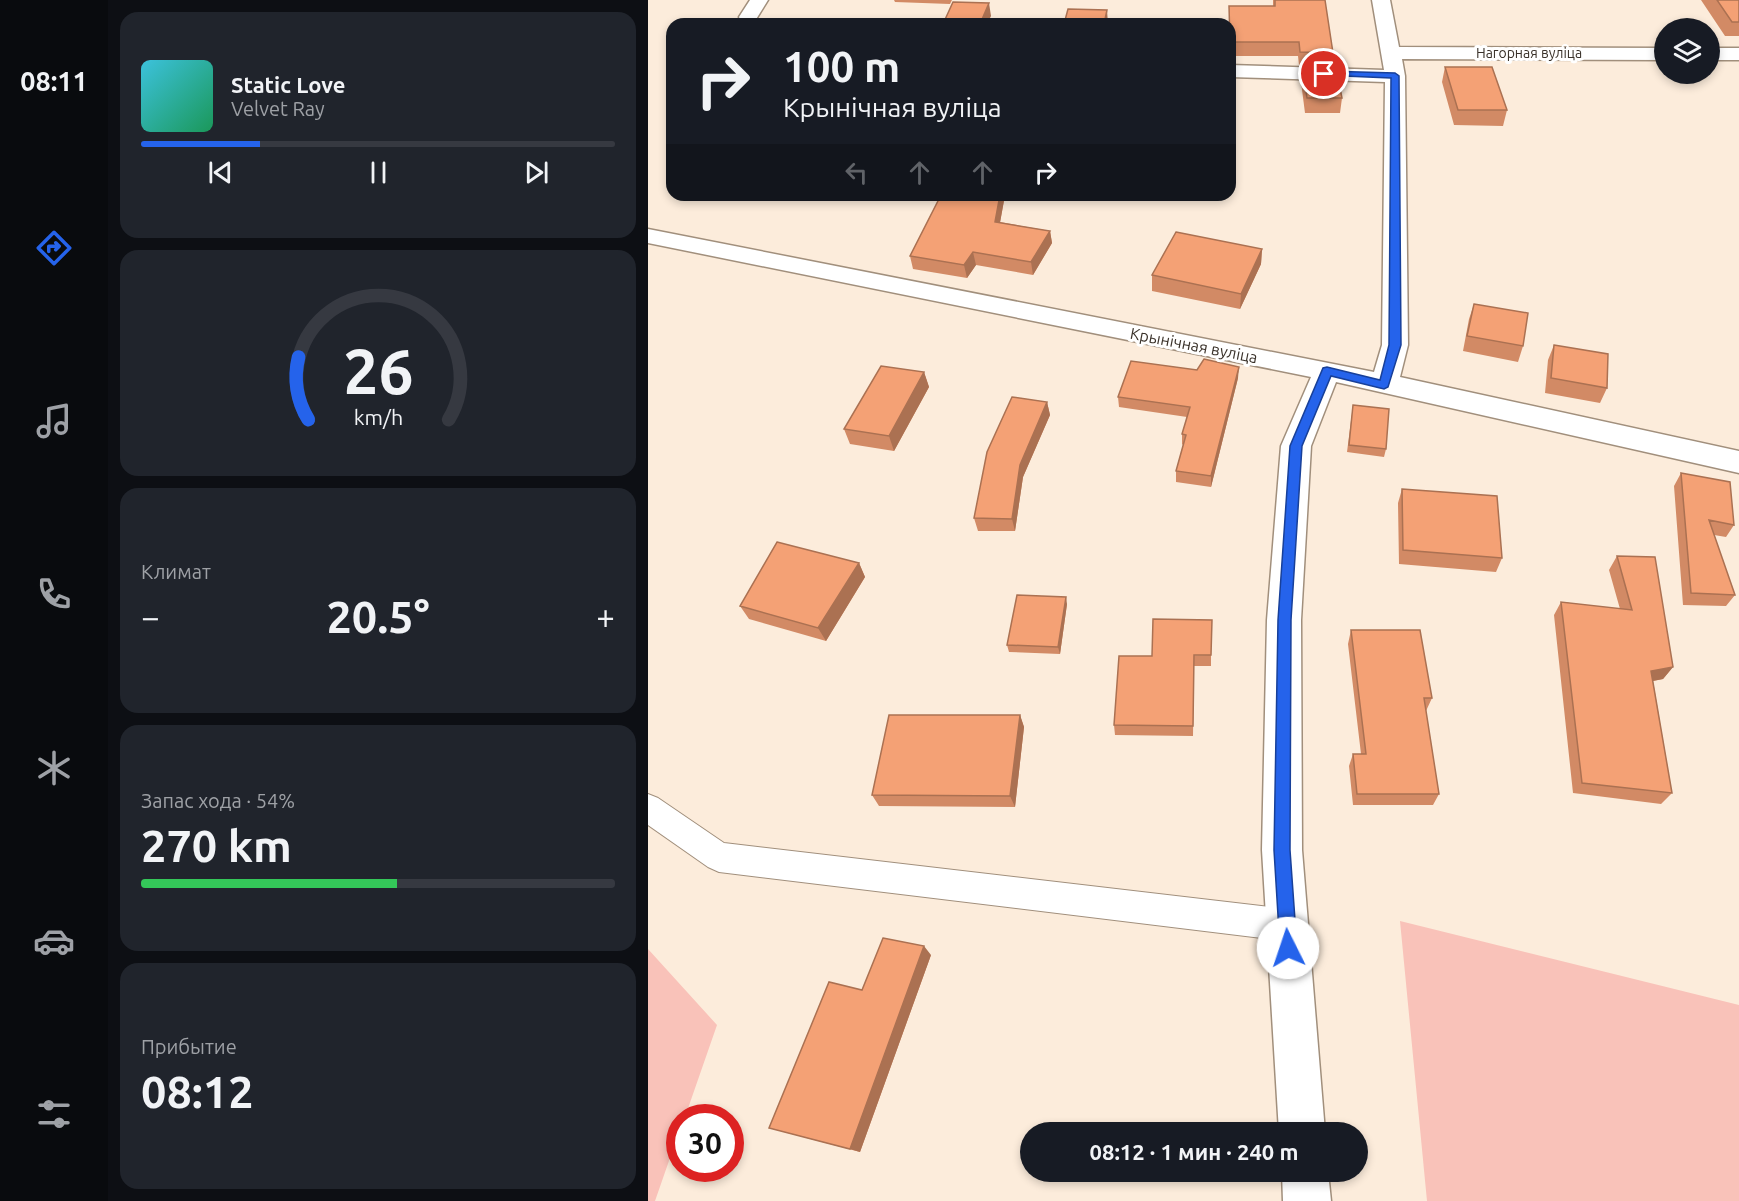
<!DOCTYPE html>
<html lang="ru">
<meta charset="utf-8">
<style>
body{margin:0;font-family:Ubuntu,sans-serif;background:#20242c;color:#f1f3f6;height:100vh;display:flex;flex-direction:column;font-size:22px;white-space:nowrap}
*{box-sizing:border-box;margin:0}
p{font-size:20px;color:#9ea1a6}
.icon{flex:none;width:33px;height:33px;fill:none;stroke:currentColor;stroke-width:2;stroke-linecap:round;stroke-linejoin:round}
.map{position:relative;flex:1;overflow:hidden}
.sheet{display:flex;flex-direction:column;gap:12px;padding:12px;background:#0d0f14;width:540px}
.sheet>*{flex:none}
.guide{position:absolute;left:18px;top:18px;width:570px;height:183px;border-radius:18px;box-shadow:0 3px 9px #0003;background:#171b24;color:#f1f3f6;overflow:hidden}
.tools{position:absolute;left:1006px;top:18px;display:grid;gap:12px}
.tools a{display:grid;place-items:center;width:66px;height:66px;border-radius:50%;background:#171b24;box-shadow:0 3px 9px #0003;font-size:30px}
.speed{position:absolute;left:18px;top:1104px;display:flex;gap:12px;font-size:30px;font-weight:700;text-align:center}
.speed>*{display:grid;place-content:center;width:78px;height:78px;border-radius:50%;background:#171b24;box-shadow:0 3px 9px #0003;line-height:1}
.speed .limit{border:9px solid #d22;background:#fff;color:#111}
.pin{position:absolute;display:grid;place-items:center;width:51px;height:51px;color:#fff;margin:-26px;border:3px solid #fff;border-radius:50%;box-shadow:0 2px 6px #0007}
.me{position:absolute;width:66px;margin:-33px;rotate:356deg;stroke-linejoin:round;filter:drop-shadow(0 0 4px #0008)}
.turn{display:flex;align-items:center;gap:21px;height:126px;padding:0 18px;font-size:27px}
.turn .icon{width:78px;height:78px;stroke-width:2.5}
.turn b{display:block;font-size:42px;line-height:51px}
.lanes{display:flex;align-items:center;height:57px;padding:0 18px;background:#0003;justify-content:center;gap:30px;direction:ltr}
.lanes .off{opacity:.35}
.big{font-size:45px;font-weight:700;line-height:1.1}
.sheet .widget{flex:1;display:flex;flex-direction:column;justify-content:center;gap:9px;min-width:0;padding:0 21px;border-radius:18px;background:#20242c}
.sheet .dial{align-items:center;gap:0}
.dial svg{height:156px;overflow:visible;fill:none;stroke:#363941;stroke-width:7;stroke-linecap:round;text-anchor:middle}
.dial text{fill:#f1f3f6;stroke:none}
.song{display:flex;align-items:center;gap:18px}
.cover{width:72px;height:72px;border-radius:9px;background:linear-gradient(135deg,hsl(190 70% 55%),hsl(150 70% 35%))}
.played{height:6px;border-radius:3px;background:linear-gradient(90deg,#2563eb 25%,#363941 25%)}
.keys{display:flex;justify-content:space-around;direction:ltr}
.heat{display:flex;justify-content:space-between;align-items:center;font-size:33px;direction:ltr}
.charge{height:9px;border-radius:4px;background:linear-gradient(90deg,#34c759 54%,#363941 0)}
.trip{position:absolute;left:372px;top:1122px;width:348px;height:60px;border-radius:30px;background:#171b24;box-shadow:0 3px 9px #0003;font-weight:700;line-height:60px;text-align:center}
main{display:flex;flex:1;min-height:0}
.tabs{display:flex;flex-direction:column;width:108px;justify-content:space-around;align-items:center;background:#090b0e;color:#9ea1a6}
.tabs .icon{width:42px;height:42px}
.tabs .selected{color:#2563eb}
.tabs b{font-size:27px;color:#f1f3f6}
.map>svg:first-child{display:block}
.green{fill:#f9c2b9}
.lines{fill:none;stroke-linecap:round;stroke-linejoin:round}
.service-casing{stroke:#a18f7c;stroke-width:2}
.minor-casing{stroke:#a18f7c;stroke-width:3}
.service{fill:#fff;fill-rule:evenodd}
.minor{fill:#fff;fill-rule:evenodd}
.wall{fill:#d28a65}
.shaded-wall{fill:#ab7152}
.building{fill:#f4a175;stroke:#ab7152;stroke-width:1.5}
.route{fill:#2563eb;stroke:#184099;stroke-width:1.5}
.labels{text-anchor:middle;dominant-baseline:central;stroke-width:6;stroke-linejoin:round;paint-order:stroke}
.far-street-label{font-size:14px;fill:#3a322a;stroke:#fff}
.street-label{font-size:16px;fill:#3a322a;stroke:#fff}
</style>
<main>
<nav class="tabs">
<b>08:11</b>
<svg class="icon selected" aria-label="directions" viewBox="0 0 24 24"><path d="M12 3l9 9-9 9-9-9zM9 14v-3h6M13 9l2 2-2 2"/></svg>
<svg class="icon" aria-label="music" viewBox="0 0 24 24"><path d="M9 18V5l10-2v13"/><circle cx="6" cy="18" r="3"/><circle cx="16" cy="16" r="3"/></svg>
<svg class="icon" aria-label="phone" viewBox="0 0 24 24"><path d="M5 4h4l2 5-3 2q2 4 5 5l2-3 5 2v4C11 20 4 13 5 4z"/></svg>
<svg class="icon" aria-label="climate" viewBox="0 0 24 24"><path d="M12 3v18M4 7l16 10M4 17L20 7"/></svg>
<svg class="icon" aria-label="car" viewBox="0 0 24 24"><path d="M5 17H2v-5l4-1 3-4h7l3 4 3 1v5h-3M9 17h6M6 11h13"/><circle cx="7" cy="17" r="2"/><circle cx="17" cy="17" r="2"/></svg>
<svg class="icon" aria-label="filters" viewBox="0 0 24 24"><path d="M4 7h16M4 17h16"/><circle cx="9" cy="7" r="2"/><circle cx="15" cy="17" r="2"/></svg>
</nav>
<section class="sheet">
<div class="widget">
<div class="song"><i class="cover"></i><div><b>Static Love</b><p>Velvet Ray</p></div></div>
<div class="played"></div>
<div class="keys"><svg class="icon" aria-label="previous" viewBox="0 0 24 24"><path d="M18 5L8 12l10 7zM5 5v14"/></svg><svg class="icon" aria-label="pause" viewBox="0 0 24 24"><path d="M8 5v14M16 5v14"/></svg><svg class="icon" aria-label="next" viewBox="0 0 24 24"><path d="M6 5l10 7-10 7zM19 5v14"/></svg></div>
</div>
<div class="widget dial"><svg viewBox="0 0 100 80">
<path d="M14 69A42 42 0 1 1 86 69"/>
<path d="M14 69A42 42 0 0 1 9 37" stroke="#2563eb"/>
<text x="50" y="56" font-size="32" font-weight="700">26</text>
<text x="50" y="72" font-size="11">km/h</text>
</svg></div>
<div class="widget"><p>Климат</p>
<div class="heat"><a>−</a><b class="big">20.5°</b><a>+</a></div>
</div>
<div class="widget"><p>Запас хода · 54%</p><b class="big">270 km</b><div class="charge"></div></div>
<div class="widget"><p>Прибытие</p><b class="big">08:12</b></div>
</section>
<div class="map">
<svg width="1091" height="1201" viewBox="0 0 1091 1201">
<rect width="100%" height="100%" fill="#fcecdb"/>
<path class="green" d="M752 921 1091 1005V1201H779Z
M0 949 69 1025 37 1117 32 1118 31 1132 7 1201H0Z"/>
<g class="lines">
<g class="service-casing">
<path id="service" d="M0 794 10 798 76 843 639 909 650 914 655 925 650 936 639 941 71 872 60 867 0 825Z"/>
</g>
<g class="minor-casing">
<path id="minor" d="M102 0H120L107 21H93L91 17Z
M724 0H742L751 47 1017 48V60L754 59 757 76 760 345 752 377 1091 451V473L688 382 663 446 653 620 654 850 677 1132H631L614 850 619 620 633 446 663 377 0 243V229L726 372 734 345 737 82 582 77V65L736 70Z
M1062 48H1091V60H1062Z
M634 1172H680L683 1201H635Z"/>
</g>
<use href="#service" class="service"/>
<use href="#minor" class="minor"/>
</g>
<path class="wall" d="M246 0H304L302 4 247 2Z
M625 0H677L685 53 684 66 651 65 650 56H582V24H581V6H625Z
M1053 0H1091V36H1077Z
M655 67 694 98 692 113H657L653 82Z
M797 67 859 110 855 126 806 125 794 82Z
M293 195H357L352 222 402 231 404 243 385 275 328 265 319 278 265 269 262 256Z
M614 249 613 264 592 309 504 291V275Z
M826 304 875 346 870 362 815 351 821 319Z
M906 345 959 388 952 403 897 393 900 360Z
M276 372 281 387 246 451 202 444 196 429Z
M590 378 563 487 528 482V471L535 445 534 444V434L539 417 471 407 470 397Z
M399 402 402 415 375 477 367 531H330L326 518Z
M705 405 738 449 736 457 699 452Z
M1033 473 1086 525 1078 537 1066 535 1087 595 1078 606 1035 605 1026 486Z
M754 489 854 558 848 572 751 564 750 503Z
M969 556 1025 667 1015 679 1005 681 1024 793 1013 804 925 793 906 615 913 602 972 609 961 570Z
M211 563 217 577 178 641 101 619 92 606Z
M419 604 412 654 361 652 359 645Z
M703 630 784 698 778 711 791 794 785 805H705L701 766 705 754H713L700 644Z
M563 655V666H546L545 736 467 735 466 725 504 656Z
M372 715 376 727 367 807 231 806 224 795Z
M283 955 212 1152 121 1128 214 990Z"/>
<path class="shaded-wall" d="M341 3 343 16 339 24H332Z
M459 10 460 24H456Z
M352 195H357L350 234 347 222Z
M402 231 404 243 385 275 383 262Z
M614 249 613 264 592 309 593 294Z
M325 252 328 265 319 278 316 265Z
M591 367 590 378 563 487V476Z
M276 372 281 387 246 451 241 436Z
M399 402 402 415 375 477 367 531 364 519 372 465Z
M211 563 217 577 178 641 170 628Z
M418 597 419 604 412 654 410 647Z
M1025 667 1015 679 994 683 1003 671Z
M372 715 376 727 367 807 362 796Z
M276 946 283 955 212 1152 202 1149Z"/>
<path class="building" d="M627 0H677L685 53 652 52 651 42H582L581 6H627Z
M1069 0H1091V22H1084Z
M305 2 341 3 332 24H295Z
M420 9 459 10 456 24H416Z
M130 20 181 23 180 24H127Z
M655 67 688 68 694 98H659Z
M797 67H844L859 110H810Z
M293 195H352L347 222 402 231 383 262 325 252 316 265 262 256Z
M528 232 614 249 593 294 504 275Z
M826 304 880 313 875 346 819 336Z
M906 345 960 354 959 388 903 378Z
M556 359 591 367 563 476 528 471 538 435 534 434 542 407 470 397 483 361 549 370Z
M233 366 276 372 241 436 196 429Z
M364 397 399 402 372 465 364 519 326 518 339 452Z
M705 405 741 409 738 449 701 445Z
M1033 473 1082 482 1086 525 1061 520 1087 595 1043 593Z
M754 489 849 496 854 558 755 550Z
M129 542 211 563 170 628 92 606Z
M969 556 1007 557 1025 667 1003 671 1024 793 934 783 913 602 984 610Z
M369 595 418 597 410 647 359 645Z
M505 619 564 620 563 655H546L545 726 466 725 471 656H504Z
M703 630H772L784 698H776L791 794H709L705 754H718Z
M241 715H372L362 796 224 795Z
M235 938 276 946 202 1149 121 1128 181 982 214 990Z"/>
<path class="route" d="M676 71 747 73 751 76 753 345 740 387 736 389 683 376 654 446 643 620 642 850 649 948 647 955 640 957 634 955 632 948 626 850 630 620 642 446 675 368 679 367 732 380 741 345 743 78 673 75V72Z"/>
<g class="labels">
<g class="far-street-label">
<text x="881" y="53">Нагорная вуліца</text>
</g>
<g class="street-label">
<text transform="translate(546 345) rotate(11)">Крынічная вуліца</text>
</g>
</g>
</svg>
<div class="tools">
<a><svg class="icon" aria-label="layers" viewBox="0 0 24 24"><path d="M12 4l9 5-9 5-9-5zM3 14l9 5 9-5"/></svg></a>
</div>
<div class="speed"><div class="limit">30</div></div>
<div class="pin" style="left:676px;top:74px;background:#d93025"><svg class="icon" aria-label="arrive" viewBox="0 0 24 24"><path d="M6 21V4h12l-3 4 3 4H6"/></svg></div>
<svg class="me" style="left:640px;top:948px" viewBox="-20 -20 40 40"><circle r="19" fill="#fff"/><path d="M0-13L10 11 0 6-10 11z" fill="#2563eb"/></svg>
<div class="trip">08:12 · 1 мин · 240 m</div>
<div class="guide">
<div class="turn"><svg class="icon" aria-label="right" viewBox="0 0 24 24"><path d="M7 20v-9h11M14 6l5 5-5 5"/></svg><div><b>100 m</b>Крынічная вуліца</div></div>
<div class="lanes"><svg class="icon off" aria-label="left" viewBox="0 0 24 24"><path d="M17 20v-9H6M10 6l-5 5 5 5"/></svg><svg class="icon off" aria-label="ahead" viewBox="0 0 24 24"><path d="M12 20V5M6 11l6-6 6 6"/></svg><svg class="icon off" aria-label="ahead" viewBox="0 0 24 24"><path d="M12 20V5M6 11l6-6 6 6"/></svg><svg class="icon" aria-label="right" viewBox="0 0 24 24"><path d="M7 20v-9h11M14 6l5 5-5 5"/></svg></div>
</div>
</div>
</main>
